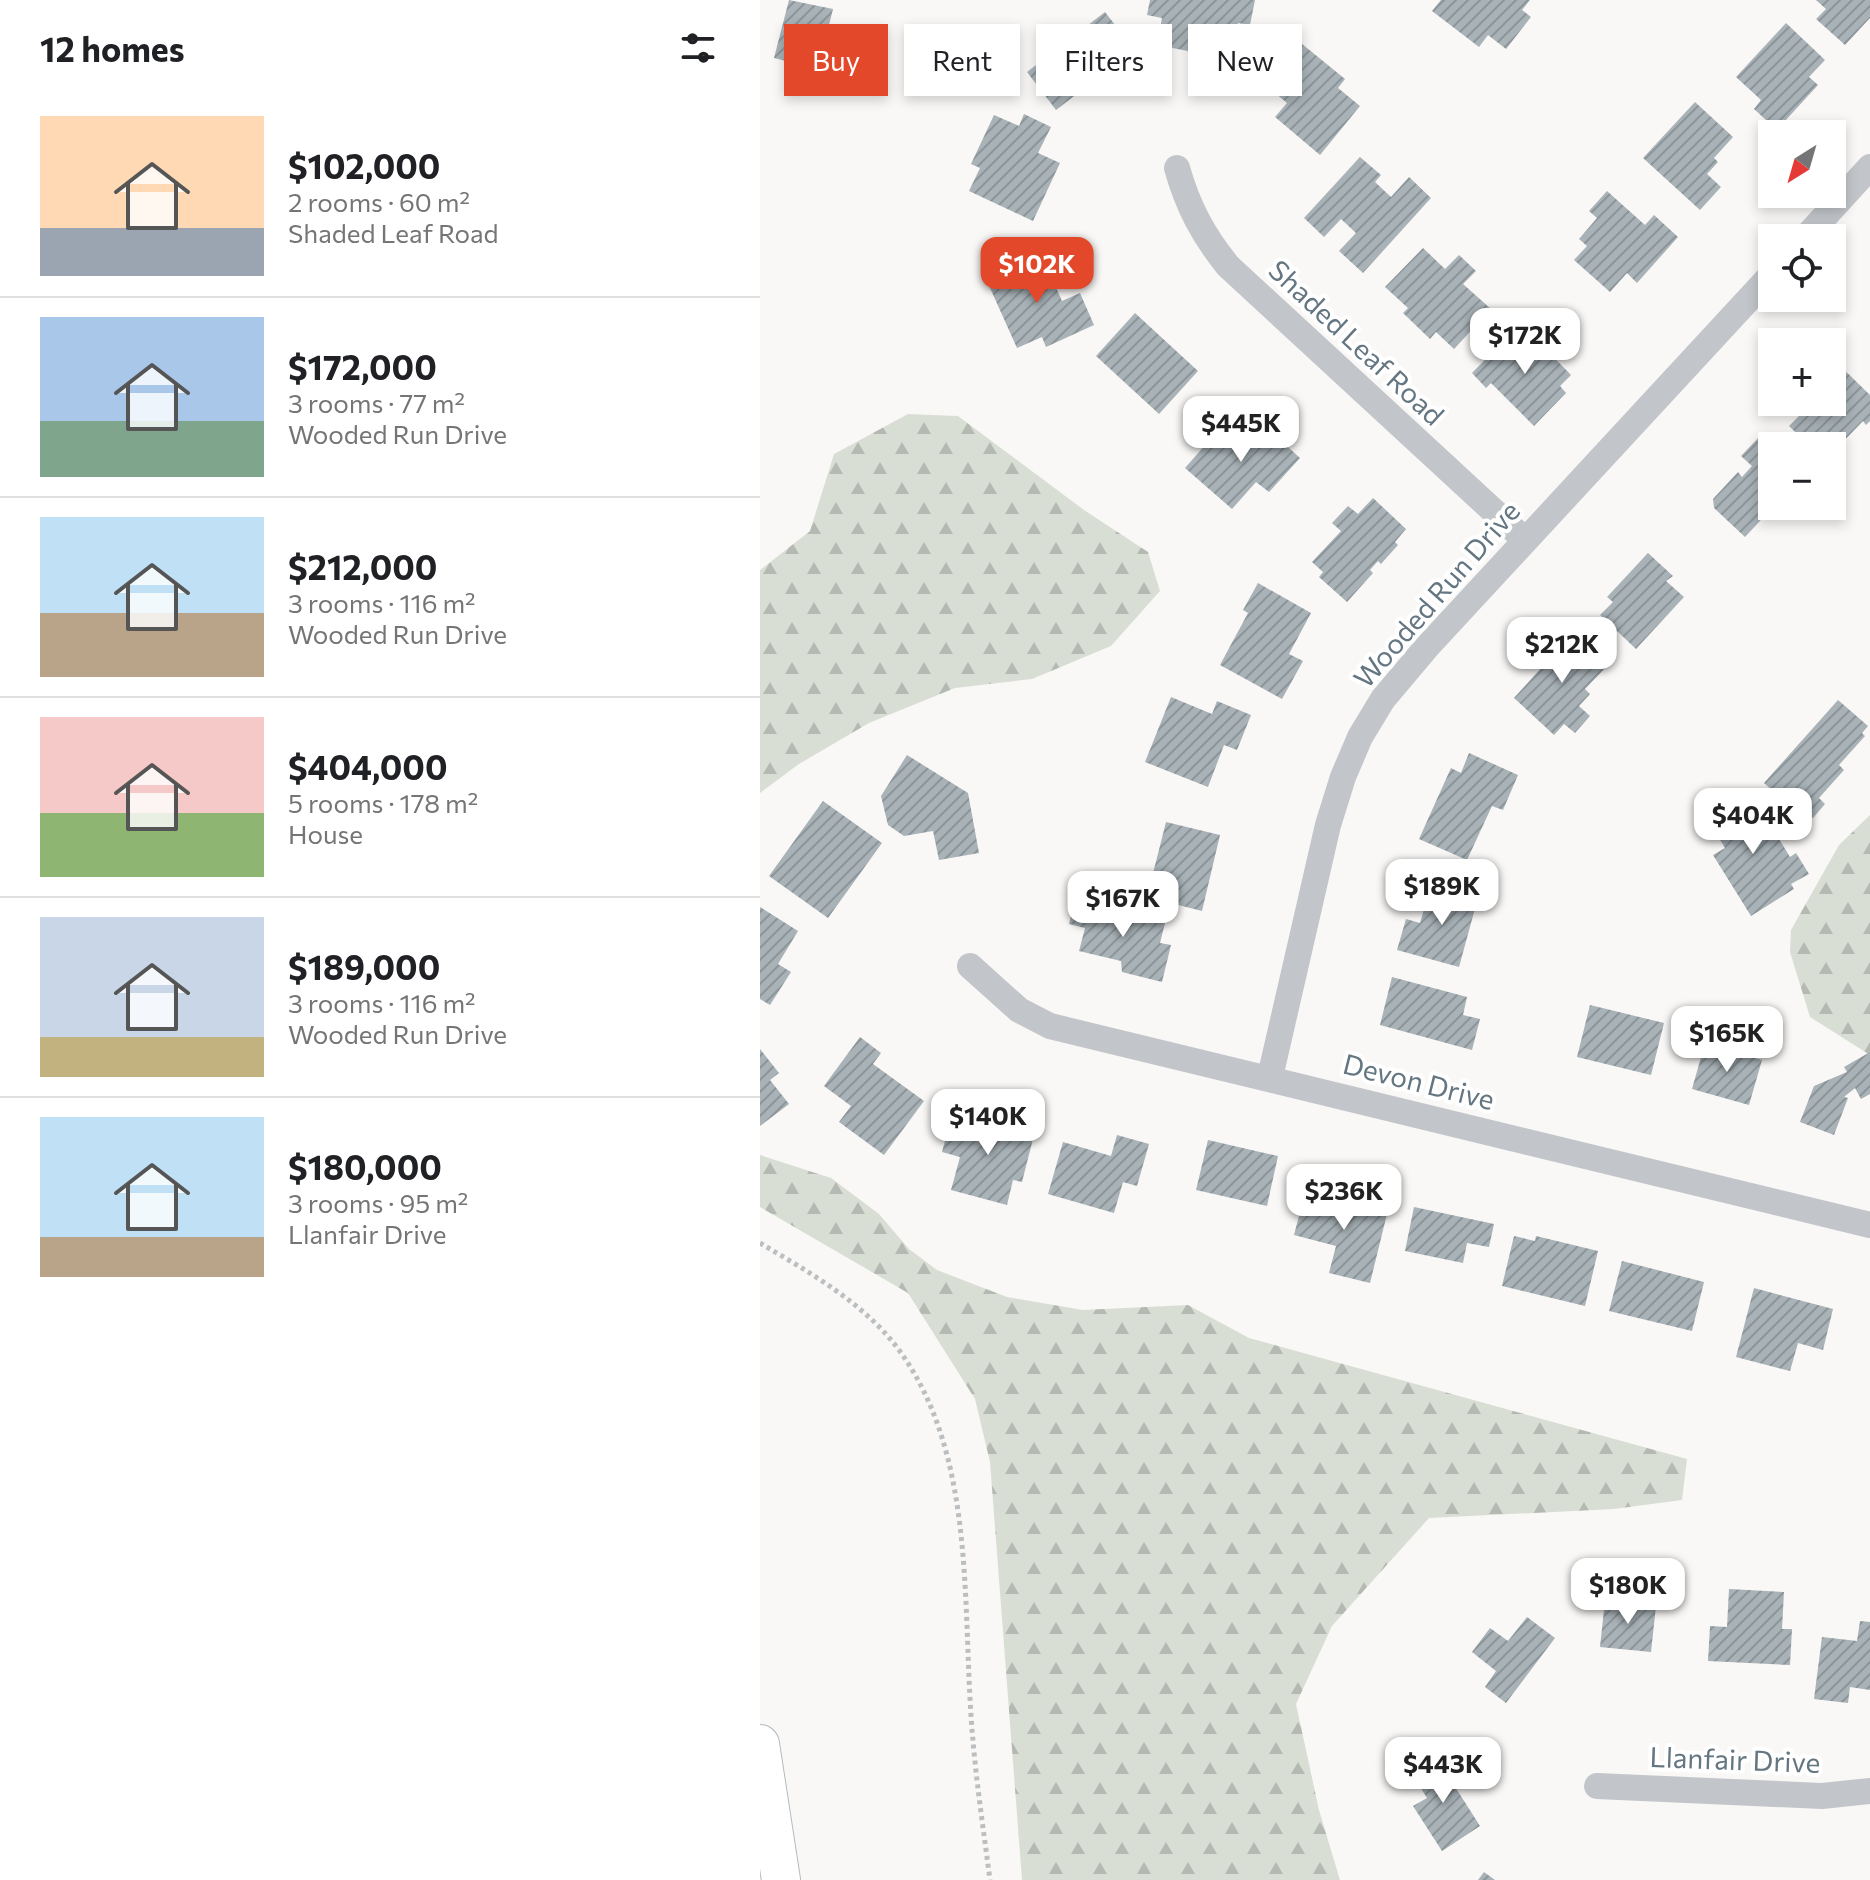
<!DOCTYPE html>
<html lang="en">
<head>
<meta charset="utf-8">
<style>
	:root { --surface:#fff; --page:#f6f6f6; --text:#202124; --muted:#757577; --line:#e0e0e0; --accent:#e4482b }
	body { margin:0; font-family:Commissioner,sans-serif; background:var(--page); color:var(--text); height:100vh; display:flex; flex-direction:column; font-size:30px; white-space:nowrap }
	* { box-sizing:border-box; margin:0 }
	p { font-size:26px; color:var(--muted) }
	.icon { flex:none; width:44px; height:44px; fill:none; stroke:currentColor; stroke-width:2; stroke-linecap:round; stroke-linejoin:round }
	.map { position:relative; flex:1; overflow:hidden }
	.drawer { display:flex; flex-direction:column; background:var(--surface); width:760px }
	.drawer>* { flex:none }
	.top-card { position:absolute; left:24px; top:24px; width:760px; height:72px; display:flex; gap:16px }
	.needle { width:52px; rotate:217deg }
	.controls { position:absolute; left:998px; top:120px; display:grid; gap:16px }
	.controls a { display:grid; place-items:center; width:88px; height:88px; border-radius:0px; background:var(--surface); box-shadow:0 4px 12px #0003; font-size:40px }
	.price { position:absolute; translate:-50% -68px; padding:0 18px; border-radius:16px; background:#fff; color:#222; font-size:26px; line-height:52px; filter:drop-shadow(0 2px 4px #0008) }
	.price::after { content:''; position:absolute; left:50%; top:48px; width:24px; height:18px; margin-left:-12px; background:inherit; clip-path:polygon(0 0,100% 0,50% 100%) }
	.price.current { background:var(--accent); color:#fff }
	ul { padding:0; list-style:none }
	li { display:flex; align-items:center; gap:24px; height:200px; padding:0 40px }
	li+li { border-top:2px solid var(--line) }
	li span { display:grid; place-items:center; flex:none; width:224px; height:160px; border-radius:0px; color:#555 }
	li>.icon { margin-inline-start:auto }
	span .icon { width:96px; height:96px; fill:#fffc; stroke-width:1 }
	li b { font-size:34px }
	h2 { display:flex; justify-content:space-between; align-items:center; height:96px; padding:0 40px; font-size:34px }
	.chip { padding:0 28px; border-radius:0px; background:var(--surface); box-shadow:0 4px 12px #0003; font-size:28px; line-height:72px }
	.chip.current { background:var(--accent); color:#fff }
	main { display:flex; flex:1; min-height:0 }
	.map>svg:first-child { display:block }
</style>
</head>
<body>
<main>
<section class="drawer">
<h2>12 homes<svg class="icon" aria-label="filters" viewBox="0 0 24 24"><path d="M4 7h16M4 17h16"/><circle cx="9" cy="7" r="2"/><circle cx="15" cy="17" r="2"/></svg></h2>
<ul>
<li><span style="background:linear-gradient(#ffd9b3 70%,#9aa5b1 0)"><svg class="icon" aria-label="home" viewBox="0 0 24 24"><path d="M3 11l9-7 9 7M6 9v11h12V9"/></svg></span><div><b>$102,000</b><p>2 rooms · 60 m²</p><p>Shaded Leaf Road</p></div></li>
<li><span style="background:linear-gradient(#a9c7e8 65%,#7fa58c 0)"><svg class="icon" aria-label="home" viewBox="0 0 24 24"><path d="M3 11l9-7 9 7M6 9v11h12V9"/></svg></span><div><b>$172,000</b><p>3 rooms · 77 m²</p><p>Wooded Run Drive</p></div></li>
<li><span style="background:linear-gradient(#bfe0f5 60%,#b9a48a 0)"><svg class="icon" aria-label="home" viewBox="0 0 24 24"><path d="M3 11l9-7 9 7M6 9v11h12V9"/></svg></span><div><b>$212,000</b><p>3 rooms · 116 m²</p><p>Wooded Run Drive</p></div></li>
<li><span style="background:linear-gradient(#f6c9c9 60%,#8fb573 0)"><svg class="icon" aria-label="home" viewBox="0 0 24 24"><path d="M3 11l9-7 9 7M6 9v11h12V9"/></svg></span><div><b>$404,000</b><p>5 rooms · 178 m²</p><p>House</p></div></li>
<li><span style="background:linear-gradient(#c9d6e8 75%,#c2b280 0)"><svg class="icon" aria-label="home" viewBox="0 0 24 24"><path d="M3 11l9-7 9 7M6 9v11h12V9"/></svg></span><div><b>$189,000</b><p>3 rooms · 116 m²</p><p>Wooded Run Drive</p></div></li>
<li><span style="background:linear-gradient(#bfe0f5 75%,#b9a48a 0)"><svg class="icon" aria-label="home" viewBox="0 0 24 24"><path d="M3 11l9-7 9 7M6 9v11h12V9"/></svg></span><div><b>$180,000</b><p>3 rooms · 95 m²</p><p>Llanfair Drive</p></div></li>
</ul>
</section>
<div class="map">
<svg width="1110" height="1880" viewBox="0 0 1110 1880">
	<defs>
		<pattern id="forest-firs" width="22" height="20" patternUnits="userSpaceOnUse" patternTransform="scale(2)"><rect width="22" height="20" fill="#d9ded5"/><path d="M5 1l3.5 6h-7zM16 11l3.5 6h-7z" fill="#b4b9b2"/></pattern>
		<pattern id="building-hatch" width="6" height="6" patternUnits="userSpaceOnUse" patternTransform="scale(2)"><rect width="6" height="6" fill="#a8b2b7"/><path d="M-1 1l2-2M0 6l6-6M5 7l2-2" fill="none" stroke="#8c959a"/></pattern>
	</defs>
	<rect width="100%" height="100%" fill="#f9f8f6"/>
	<path fill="url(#forest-firs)" d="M148,414L198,416L324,510L388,552L400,591L351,646L272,679L195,688L109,723L39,764L0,793V570L50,531L74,454Z
		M1110,815V1055L1050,1017L1030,952L1031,930L1079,845Z
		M0,1155L71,1178L119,1214L149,1249L177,1270L247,1297L323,1310L428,1305L489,1338L927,1459L922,1500L854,1509L669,1518L572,1626L536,1704L559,1810L580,1880H262L230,1462L215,1399L148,1293L0,1207Z"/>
	<path fill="url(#building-hatch)" d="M29,0L73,9L58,69L14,58Z
		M390,0H495L490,25L478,23L474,41L436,34L433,52L397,45L402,18L387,15Z
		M681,0H770L762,10L771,17L746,49L728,35L719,47L672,11Z
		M1056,0H1110V18L1085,45L1056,19L1066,9Z
		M345,12L369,43L343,63L348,70L296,110L267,72Z
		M1026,23L1065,60L1049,77L1058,85L1024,122L1026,123L1019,132L994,109L1001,100L976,77Z
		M520,26L585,79L578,88L600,106L560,155L515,117L527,103L485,68Z
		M935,102L973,137L954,158L958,162L947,174L961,187L940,210L883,158Z
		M264,114L291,127L278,153L300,163L273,221L209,191L220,168L211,164L234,115L259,126Z
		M600,157L621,175L615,182L631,197L649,177L671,198L603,273L579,251L596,233L581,219L564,237L544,218Z
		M847,191L885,225L894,215L918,237L877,283L867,273L850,292L814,260L827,246L819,239L837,218L829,211Z
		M663,248L685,269L699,255L716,271L703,284L731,309L694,349L676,332L670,339L643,313L648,308L625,287Z
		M281,254L302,301L320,293L334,325L286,347L282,337L257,348L226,279Z
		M375,313L438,371L399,414L336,356Z
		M767,330L811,375L800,386L806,393L774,426L731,383L726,388L712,373L751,333L758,340Z
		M1072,358L1110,395V421L1106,425L1103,421L1076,449L1081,453L1072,463V446H1050L1029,426L1053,402H1072Z
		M490,426L512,445L518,438L540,458L509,492L496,482L472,509L425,468L461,427L477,441Z
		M1001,435L1012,445L1014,506L985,537L954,508L953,499L978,472L982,477L992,466L981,456Z
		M613,498L646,529L635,542L638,545L621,564L618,561L610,570L613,573L587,602L559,577L563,572L552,562L581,531L572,523L588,506L598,514Z
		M888,553L913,576L906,581L924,597L876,649L840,615L853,602L847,597Z
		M498,583L551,613L529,654L543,661L522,699L460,665L488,613L483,610Z
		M807,629L847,666L825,689L830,694L819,706L830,716L815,733L804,724L794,735L754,698L790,658L785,653Z
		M411,697L452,714L457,701L491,715L477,750L464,745L448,787L385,762Z
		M1078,700L1108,726L1102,733L1105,736L1079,765L1084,770L1059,798L1065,804L1053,818L1040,806L1035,810L1004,783Z
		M709,753L758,775L743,810L732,806L707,860L659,839L691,768L701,773Z
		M147,755L208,793L219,853L179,860L173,831L144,836L128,825L121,796Z
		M981,792L1003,828L1010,824L1030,857L1036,853L1049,874L1031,884L1034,889L991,916L953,855L965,848L945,815Z
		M63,801L122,843L68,918L9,876Z
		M406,822L460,835L442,911L387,897Z
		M678,883L719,894L699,967L637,950L646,919L660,923L665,906L671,908Z
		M315,900L405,923L400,943L411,945L402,982L362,972L361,961L319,951L325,928L309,924Z
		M0,907L38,931L18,964L31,972L10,1005L0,999Z
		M632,977L707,997L703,1015L720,1019L712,1050L620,1025Z
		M830,1005L904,1023L891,1075L817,1057Z
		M100,1037L121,1053L113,1064L164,1101L124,1155L79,1122L91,1106L64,1086Z
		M945,1043L1002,1060L989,1105L932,1089Z
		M0,1049L19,1073L10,1080L29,1104L0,1126Z
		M1110,1052V1094L1101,1099L1095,1088L1084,1097L1088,1098L1074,1135L1040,1122L1054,1086L1087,1072L1084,1067Z
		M224,1117L275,1131L262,1182L253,1180L247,1205L191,1190L200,1157L182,1152L191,1118L221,1126Z
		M357,1135L389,1144L377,1186L363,1182L354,1213L288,1194L303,1142L351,1156Z
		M448,1140L518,1156L507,1206L436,1190Z
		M546,1189L628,1210L610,1283L569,1273L576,1246L534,1235Z
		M654,1207L734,1224L729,1247L707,1243L703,1263L645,1251Z
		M754,1236L775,1241L776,1236L838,1251L825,1306L742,1286Z
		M862,1261L944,1282L932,1331L849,1311Z
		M994,1288L1073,1309L1063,1350L1038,1343L1030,1371L976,1357Z
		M969,1589L1024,1592L1022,1629H1032L1030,1665L948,1661L950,1626L967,1627Z
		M845,1600L896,1606L891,1652L840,1647Z
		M767,1617L795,1638L746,1703L725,1687L736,1671L712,1652L730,1628L748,1641Z
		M1100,1621L1110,1622V1690L1090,1687L1088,1703L1054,1699L1062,1637L1097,1641Z
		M682,1756L696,1779L692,1782L720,1826L682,1851L653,1806L667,1798L652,1774Z
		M724,1872L735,1880H718Z"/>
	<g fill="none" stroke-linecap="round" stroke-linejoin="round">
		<defs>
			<path id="secondary" d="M0,1744L21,1880"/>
		</defs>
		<use href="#secondary" stroke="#b4babe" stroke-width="40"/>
		<path stroke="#bcbfc1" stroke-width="5" stroke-dasharray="4 4" stroke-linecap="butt" d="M0,1243C47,1271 101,1301 136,1346C219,1455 201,1612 213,1741C217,1787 224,1834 230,1880"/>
		<path stroke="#c2c6ca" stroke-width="26" d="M417,168C428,207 443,235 468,266L765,540
			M1045,238L1110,167
			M210,966L259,1010L290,1026L1110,1225
			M510,1077L568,825L583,777L600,737L623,699L666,648L1012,274
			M837,1786L1062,1796L1110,1791"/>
		<use href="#secondary" stroke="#fff" stroke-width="38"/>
	</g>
	<g text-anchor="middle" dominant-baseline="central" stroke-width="8" stroke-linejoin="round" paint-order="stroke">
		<g font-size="28" fill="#647681" stroke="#fff">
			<text transform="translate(597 342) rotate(43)">Shaded Leaf Road</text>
			<text transform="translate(676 594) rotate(-49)">Wooded Run Drive</text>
			<text transform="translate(659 1081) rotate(14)">Devon Drive</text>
			<text transform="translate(975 1759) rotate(2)">Llanfair Drive</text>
		</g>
	</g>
</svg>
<div class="controls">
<a><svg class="needle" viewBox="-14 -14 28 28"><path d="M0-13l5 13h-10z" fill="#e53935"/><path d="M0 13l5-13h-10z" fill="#757577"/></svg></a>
<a><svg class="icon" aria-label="locate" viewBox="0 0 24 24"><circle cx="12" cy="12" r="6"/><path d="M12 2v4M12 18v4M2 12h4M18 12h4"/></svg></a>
<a>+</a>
<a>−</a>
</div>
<b class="price current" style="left:277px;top:305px">$102K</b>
<b class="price" style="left:765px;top:376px">$172K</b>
<b class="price" style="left:481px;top:464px">$445K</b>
<b class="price" style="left:802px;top:685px">$212K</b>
<b class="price" style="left:993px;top:856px">$404K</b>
<b class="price" style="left:682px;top:927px">$189K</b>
<b class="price" style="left:363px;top:939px">$167K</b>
<b class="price" style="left:967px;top:1074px">$165K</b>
<b class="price" style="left:228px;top:1157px">$140K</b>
<b class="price" style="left:584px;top:1232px">$236K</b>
<b class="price" style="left:868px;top:1626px">$180K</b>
<b class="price" style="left:683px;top:1805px">$443K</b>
<div class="top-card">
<a class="chip current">Buy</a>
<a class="chip">Rent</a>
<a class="chip">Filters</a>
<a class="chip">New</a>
</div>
</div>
</main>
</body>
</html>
